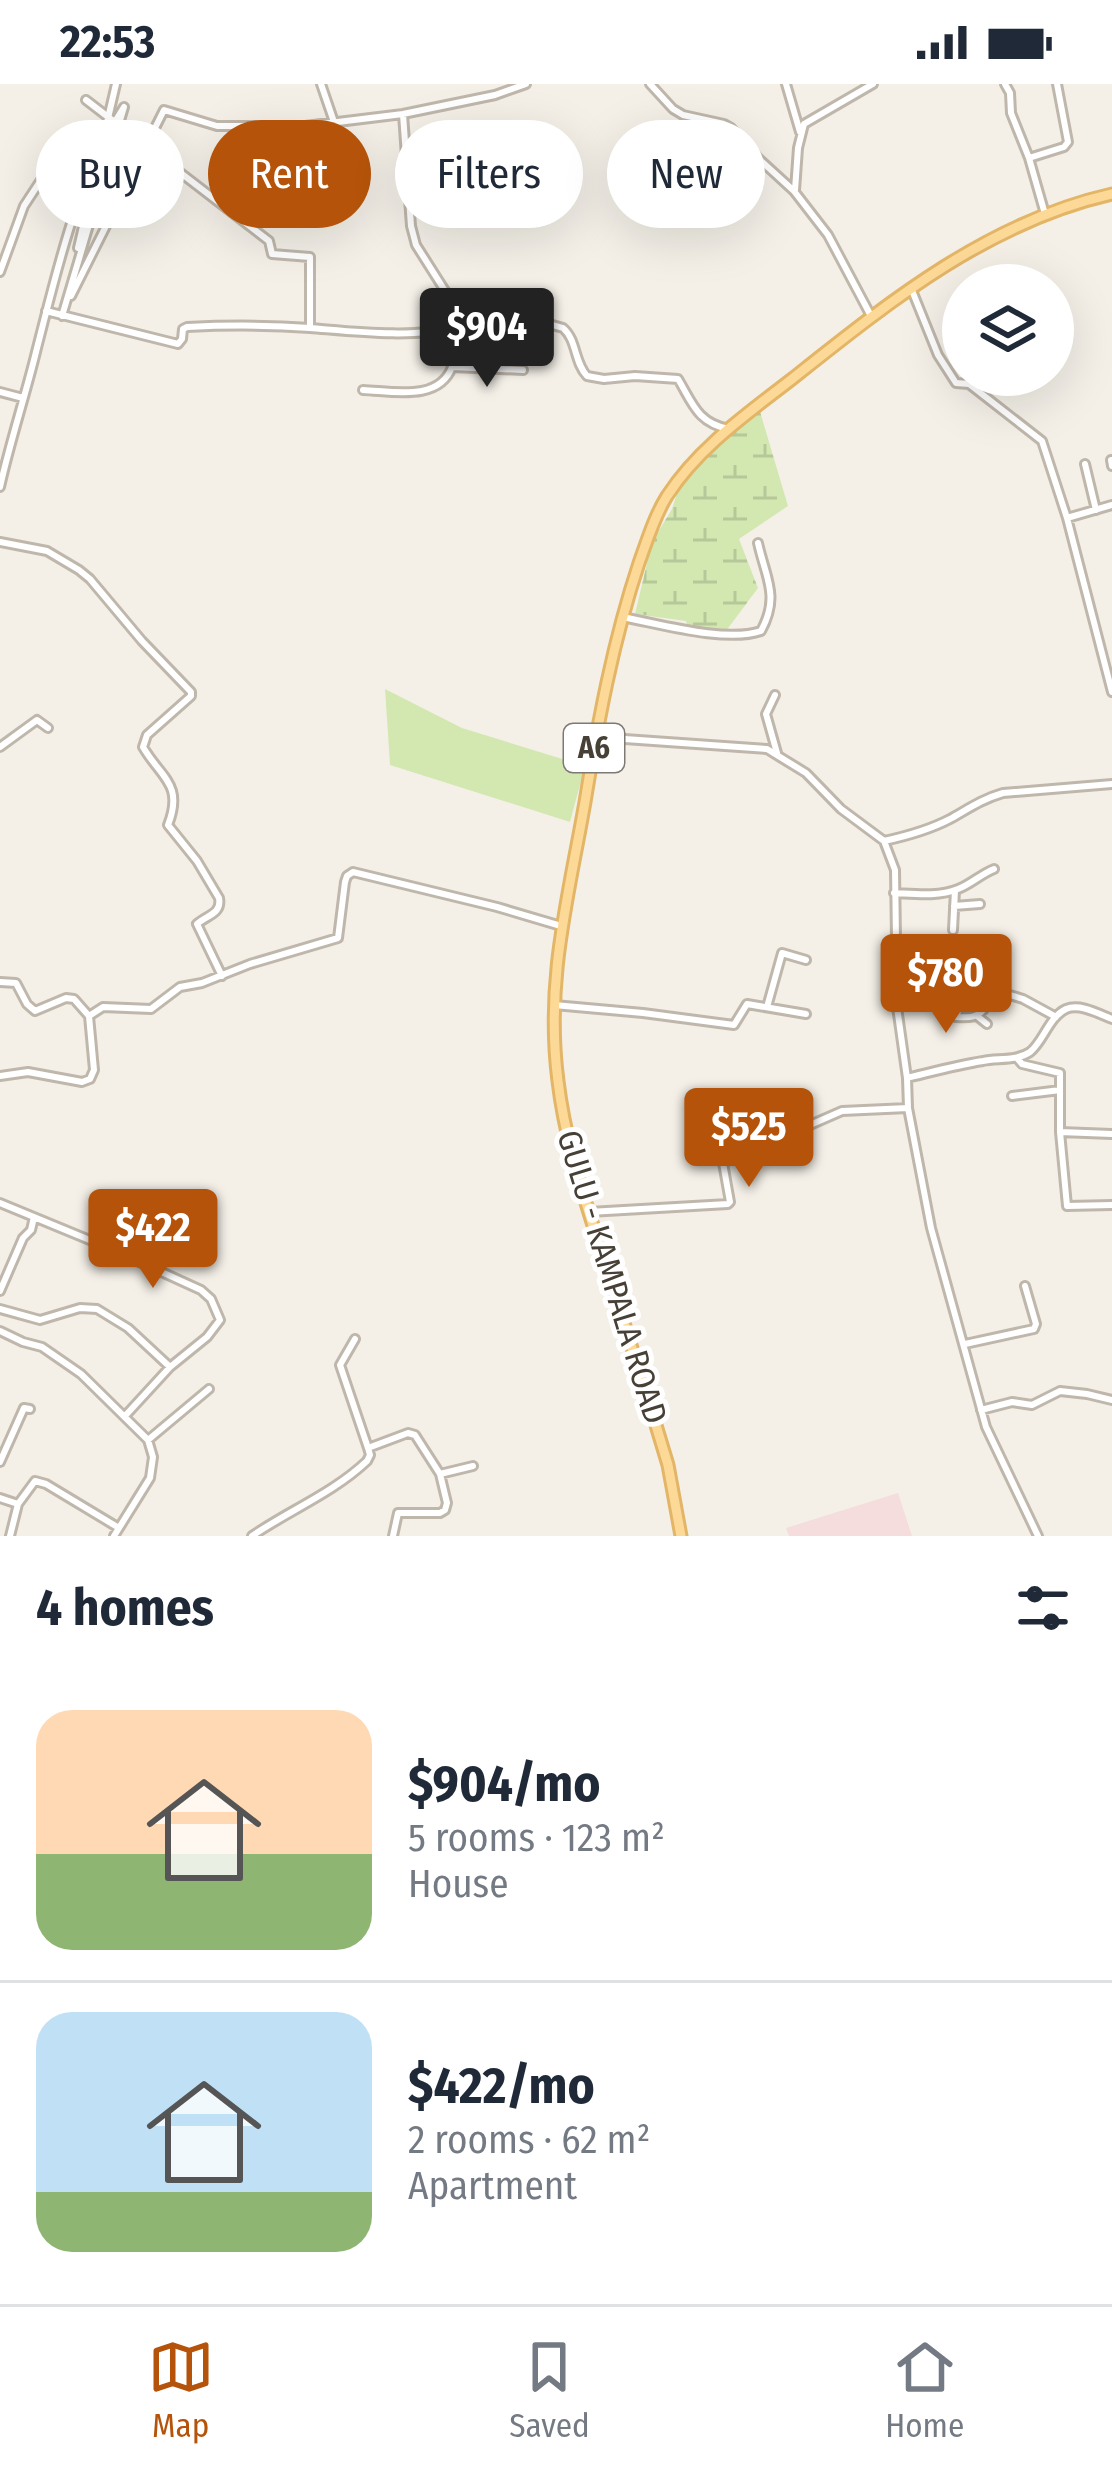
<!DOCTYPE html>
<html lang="en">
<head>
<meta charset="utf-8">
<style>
	:root { --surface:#fff; --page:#f6f6f7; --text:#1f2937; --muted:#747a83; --line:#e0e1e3; --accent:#b45309 }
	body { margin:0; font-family:"Fira Sans Condensed",sans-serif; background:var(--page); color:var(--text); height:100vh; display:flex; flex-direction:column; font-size:45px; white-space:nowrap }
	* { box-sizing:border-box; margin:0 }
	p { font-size:39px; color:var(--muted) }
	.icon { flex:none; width:66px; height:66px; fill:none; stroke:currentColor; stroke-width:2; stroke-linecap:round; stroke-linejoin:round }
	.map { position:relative; height:1452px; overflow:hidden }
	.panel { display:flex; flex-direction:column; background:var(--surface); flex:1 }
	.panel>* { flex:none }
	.guide { position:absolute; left:36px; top:36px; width:1041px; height:108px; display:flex; gap:24px }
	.fabs { position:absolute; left:942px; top:180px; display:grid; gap:24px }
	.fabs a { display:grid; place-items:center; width:132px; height:132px; border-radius:50%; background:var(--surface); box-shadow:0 12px 48px #0002; font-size:60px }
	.price { position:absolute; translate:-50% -102px; padding:0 27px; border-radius:12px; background:var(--accent); color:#fff; font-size:39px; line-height:78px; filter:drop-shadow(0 3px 6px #0008) }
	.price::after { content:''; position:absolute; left:50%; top:72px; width:36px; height:27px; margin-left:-18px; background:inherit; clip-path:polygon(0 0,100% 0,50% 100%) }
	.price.active { background:#222; color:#fff }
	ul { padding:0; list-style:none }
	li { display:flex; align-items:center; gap:36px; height:300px; padding:0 36px }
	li+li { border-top:3px solid var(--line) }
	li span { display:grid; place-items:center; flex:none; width:336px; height:240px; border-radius:36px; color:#555 }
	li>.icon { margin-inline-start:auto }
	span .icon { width:144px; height:144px; fill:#fffc; stroke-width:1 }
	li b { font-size:51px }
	h2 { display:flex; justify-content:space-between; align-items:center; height:144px; padding:0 36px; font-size:51px }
	.chip { padding:0 42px; border-radius:54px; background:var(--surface); box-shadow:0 12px 48px #0002; font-size:42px; line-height:108px }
	.chip.active { background:var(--accent); color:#fff }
	.status { display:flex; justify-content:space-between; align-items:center; height:84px; padding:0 60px; background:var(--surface); direction:ltr }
	.status svg { height:33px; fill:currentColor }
	.tabs { display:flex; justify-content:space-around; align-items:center; height:168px; border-top:3px solid var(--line); background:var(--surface); font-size:33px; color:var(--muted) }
	.tabs a { display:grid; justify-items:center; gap:6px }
	.tabs .active { color:var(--accent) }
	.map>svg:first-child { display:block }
</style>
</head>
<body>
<div class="status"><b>22:53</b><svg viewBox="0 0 49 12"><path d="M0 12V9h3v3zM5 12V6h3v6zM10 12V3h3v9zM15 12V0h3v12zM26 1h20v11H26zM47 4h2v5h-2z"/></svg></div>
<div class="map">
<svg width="1112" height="1452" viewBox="0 0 1112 1452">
	<defs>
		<pattern id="wetland-marsh" width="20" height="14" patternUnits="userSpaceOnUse" patternTransform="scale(3)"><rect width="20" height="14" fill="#d3e8b1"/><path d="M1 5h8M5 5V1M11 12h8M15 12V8" fill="none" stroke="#b6c899"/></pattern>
	</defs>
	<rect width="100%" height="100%" fill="#f4f0e8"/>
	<path fill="#f4dddc" d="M898,1409L912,1452H789L786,1444Z"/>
	<path fill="url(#wetland-marsh)" d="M759,324L788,422L739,455L758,504L726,547L687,541L686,537L635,530L652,458L672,425L679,403L711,365Z"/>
	<path fill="#d3e8b1" d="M385,605L462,644L585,682L570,738L390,681Z"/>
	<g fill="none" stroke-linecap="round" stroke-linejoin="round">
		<defs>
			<path id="street" d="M321,0L334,38
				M650,0L673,25L683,31L724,40L731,44L759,75L794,107L828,151L871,232
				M786,0L800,48
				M1005,0L1010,9L1011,29L1029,74L1045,130
				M86,16L269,157L272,170L310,173V244
				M105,47L116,0
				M1029,74L1064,63L1068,58L1057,0
				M637,98C638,101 642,114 645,116C659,128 699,102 707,90L699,36
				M795,106L798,64L804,40L873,0
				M78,164L98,78
				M0,188L24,122L43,93L52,67L61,60L98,66
				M911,204L938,271L956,299L969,300L1042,357L1067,434L1112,608
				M71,212L164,26L217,42H305L403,30L495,11L526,0
				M46,227L178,260L182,255L183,245L187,243C228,241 269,241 310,244C349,247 416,255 452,243L457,235L447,210L416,161L411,142L403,30
				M457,235C479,226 538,236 563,244C577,256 574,278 587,292L604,295L635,292L678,295C692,318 697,339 729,345
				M452,283L523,286
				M363,306C392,307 439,318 452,283C456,272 453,255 452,243
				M0,308L23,314
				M1111,376L1112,382
				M1085,380L1096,426
				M0,403C10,358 25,313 36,268C58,183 76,98 124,23L62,232
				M1067,434L1112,421
				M0,458L47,467L79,486L90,495L142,557L191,608V612L147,651L143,663C161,694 184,700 168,741L197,777L219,814C222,830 207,831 197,840L222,892
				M622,533C660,540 726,559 761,547C780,512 766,495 758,459
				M775,611L766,630L777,669
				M596,653L767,665L806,689L841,725L884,757L895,786L897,923L907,994L908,1024L931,1144L986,1343L1038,1452
				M0,663L37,636L48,644
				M884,757C907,752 929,746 950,735C968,725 982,715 1003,709L1112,700
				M894,809C915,810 938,813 958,805C970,801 981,790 994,785
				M954,822L980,820
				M953,846L955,806
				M985,872L991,905
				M896,874L937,883L973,903L990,905L1023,915L1056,933
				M0,898L16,899L27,920L35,927L66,914L74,915L89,932L94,986L90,995L82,998L28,988L0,992
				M968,900L956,933C969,934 979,934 986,922
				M554,921L643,929L734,941L747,920L806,930
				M767,923L782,869L806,876
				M89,932L103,923L151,925L180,903L202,899L250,880L338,854L345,798L347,792L353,788L497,823L561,842
				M977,932L987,940
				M1017,974L1022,980L1060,989V1048L1112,1050
				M907,994C932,988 957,981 983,977C997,974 1017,977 1030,968C1043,958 1049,933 1066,925C1080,919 1099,930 1112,935
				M1012,1012L1060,1006
				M1060,1048L1067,1122L1112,1121
				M0,1119L109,1164L201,1206L211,1215L220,1236L207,1253L170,1283L125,1332
				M589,1128L728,1120L730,1118L723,1079L842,1027L908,1024
				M0,1207L23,1154L31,1146L34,1133
				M0,1225L40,1236L80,1224L97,1225L128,1244L170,1283
				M0,1247L23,1258L42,1263L81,1290L148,1356L153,1373L150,1394L114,1452
				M965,1260L1034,1245L1036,1240L1025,1202
				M981,1326L1012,1318L1032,1321L1060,1307L1087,1310L1112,1316
				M148,1356L209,1305
				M368,1364L408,1349L415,1351L440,1390
				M0,1378L24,1324L30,1325
				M0,1414L18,1420L10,1452
				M18,1420L35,1397L46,1400L119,1444
				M252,1452C290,1426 333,1409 367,1377L370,1371L368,1364L340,1281L355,1255
				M393,1452L398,1429H440L445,1426L447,1419L440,1390L473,1382"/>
			<path id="primary" d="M681,1452L668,1381L655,1338C637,1280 619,1222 600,1164C583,1109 565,1056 558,997C545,898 568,815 585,718C598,638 613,557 639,479C647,457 654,433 667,412C699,363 747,330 792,295C889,218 988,138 1112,110"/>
		</defs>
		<use href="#street" stroke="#bfb7ab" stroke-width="12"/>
		<use href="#primary" stroke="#e3b567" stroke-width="15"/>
		<use href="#street" stroke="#fff" stroke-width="6"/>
		<use href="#primary" stroke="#fdd998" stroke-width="9"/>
	</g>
	<g text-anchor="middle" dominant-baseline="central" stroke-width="10" stroke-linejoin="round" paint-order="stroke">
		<rect fill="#fff" stroke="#7e7973" stroke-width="3" x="564" y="640" width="60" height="48" rx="9"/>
		<g font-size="30" font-weight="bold" fill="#474037">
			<text x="594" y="664">A6</text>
		</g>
		<g font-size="33" fill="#474037" stroke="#fff">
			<text transform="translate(612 1193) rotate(73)">GULU - KAMPALA ROAD</text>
		</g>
	</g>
</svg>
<div class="fabs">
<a><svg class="icon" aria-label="layers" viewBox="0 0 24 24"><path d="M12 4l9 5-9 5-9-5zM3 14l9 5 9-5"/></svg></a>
</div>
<b class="price active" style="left:487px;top:306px">$904</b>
<b class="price" style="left:946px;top:952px">$780</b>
<b class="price" style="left:749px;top:1106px">$525</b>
<b class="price" style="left:153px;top:1207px">$422</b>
<div class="guide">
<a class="chip">Buy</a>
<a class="chip active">Rent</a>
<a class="chip">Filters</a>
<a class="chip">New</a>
</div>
</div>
<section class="panel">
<h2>4 homes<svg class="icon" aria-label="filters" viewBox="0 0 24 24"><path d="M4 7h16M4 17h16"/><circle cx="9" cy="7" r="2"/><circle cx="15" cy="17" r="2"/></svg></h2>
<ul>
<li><span style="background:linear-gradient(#ffd9b3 60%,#8fb573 0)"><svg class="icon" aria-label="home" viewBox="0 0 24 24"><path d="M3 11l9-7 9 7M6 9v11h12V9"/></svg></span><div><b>$904/mo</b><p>5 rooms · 123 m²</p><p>House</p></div></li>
<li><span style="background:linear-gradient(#bfe0f5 75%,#8fb573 0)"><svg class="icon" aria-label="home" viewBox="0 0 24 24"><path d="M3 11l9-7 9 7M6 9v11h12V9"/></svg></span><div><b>$422/mo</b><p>2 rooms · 62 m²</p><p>Apartment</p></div></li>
</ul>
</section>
<nav class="tabs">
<a class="active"><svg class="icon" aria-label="map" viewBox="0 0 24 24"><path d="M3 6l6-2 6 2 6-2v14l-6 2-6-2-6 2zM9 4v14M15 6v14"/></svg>Map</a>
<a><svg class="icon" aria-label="saved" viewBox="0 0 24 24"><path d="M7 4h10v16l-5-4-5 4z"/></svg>Saved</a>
<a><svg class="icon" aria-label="home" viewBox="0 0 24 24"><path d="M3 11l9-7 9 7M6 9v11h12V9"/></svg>Home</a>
</nav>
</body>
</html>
